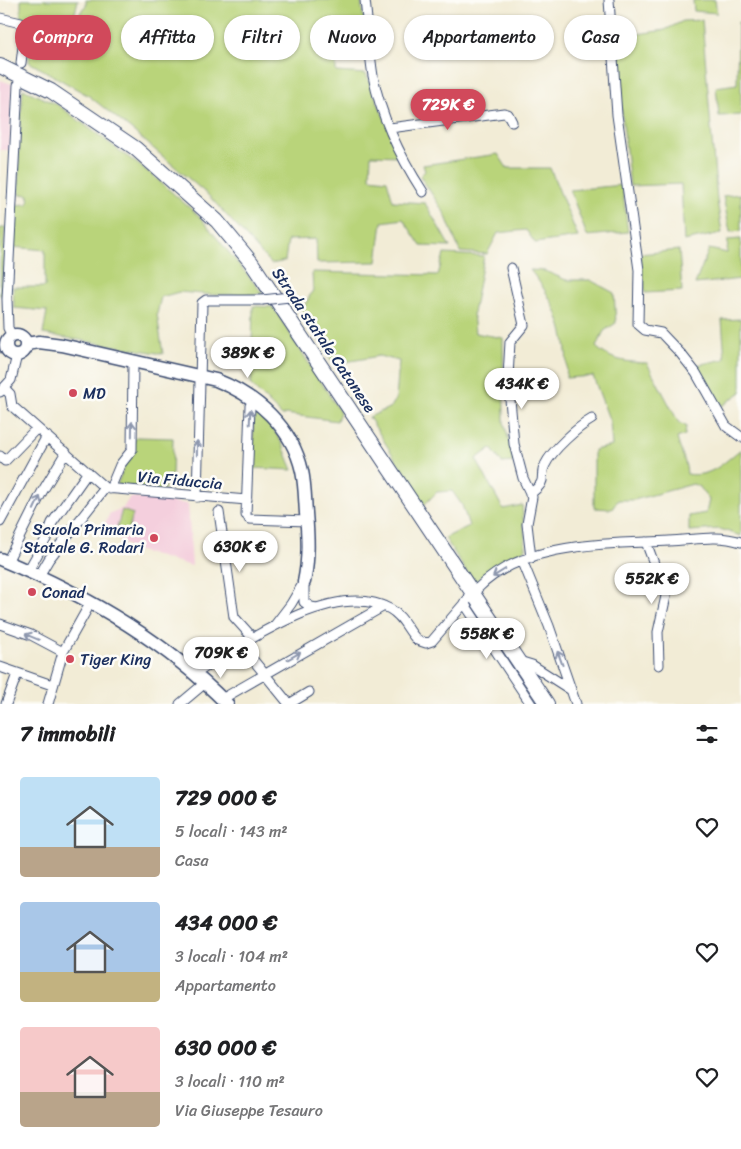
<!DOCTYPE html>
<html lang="it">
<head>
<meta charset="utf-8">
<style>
	:root { --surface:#fff; --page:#f6f6f6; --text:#202124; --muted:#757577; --accent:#d1495b }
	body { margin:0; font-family:Sriracha,sans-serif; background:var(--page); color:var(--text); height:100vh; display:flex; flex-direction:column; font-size:19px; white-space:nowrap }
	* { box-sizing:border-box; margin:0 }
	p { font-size:16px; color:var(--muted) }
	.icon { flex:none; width:28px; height:28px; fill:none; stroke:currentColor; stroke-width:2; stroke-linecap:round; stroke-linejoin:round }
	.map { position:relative; height:704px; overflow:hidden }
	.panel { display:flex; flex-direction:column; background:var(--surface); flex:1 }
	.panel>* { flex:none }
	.banner { position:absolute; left:15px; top:15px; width:711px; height:45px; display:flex; gap:10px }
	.price { position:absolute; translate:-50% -42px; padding:0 11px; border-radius:18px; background:#fff; color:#222; font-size:16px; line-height:32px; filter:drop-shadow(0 1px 2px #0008) }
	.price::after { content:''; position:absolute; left:50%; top:30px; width:15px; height:11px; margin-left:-8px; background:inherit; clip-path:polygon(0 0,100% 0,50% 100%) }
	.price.active { background:var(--accent); color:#fff }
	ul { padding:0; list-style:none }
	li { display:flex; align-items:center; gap:15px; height:125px; padding:0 20px }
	li span { display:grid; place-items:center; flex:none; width:140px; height:100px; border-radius:5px; color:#555 }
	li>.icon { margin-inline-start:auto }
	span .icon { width:60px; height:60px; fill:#fffc; stroke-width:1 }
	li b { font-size:21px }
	h2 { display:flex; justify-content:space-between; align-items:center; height:60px; padding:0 20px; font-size:21px }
	.chip { padding:0 18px; border-radius:22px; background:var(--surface); box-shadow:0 1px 4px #0004; font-size:18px; line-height:45px }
	.chip.active { background:var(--accent); color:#fff }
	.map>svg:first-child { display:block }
</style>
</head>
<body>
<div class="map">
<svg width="741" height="704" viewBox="0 0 741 704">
	<rect width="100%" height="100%" fill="#fdfcf7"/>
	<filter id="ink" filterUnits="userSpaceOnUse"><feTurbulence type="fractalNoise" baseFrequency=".02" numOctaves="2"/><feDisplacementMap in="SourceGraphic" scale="10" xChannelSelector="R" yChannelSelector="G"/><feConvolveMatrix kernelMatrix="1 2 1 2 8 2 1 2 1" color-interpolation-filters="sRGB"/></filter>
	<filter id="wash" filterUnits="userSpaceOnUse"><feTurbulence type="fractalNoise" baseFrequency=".0096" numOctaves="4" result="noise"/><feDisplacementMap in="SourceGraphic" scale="20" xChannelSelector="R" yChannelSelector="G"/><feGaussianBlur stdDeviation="1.12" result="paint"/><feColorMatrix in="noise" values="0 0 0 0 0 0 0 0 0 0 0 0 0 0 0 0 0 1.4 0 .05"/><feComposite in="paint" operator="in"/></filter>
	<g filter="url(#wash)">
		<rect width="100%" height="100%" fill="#f2ecd6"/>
		<path fill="#f4cfdd" d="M0,80L12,84L10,150H0Z
			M130,497L188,504L192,566L132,549L103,527L110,513L123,508Z"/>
		<path fill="#b9d47a" stroke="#6a826c" d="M21,0H78L75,13L70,18H21Z
			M86,0H361L366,38H336V72L366,74L400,156L371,155L370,178L387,180L393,201L425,203L450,247L421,246L403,219L382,222L377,262L317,263L316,239L288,240L285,261L271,264L208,195L133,131L89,96L29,62L31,25H74L83,8L86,6Z
			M693,0H715L717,13L694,11Z
			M702,20L717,200L722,233L684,241L681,184L630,186L616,61L617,37L665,30L683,21Z
			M738,22H741V115L719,116L716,87L737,84Z
			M23,89L58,105L151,174L199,216L263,294L215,295L179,292L161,297L157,314L163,354L43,334L47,311L14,308L13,287H45V250L12,247L13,205L28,204L29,195L19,194V141Z
			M498,154L507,168H550L578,237L535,243L526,230L498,233L487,254L460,252L445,214L420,176L425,171L423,165Z
			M622,185L628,232L587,236L570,190Z
			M741,194V231L730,232L723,196Z
			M0,228H5L2,296L0,295Z
			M741,239V279L695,284L709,249L727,253L728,240Z
			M679,250L682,291L645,293L640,254Z
			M444,254L484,256L473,313L475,333L503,338L504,422L514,462L502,463L491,448L476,459L503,509L522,505L526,549L498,562L474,584L445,538L469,526L462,505L452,491L437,492L424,505L369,417L391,407L396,399L399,361L379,356L334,364L301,312L313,290L312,272L438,275Z
			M530,270L545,271L566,280H590L614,293L616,323L604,331L596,347C611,361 627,362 647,363L679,423L686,426L685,435L677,438C680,451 686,460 687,474C711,478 723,463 741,449V536L720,529L689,531V516L706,513L709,500L700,487L693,484L634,500H618L612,509L594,508V450L612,446L610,422L593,376L566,378C570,337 556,301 530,270Z
			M253,306L273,307L340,412L337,421L285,414L282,416L251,385Z
			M741,319V392L722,406L697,365L725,359L722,320Z
			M254,414C277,424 284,449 293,470L252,468Z
			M136,437L173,438L172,475L166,476L164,490L117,485Z
			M122,510L133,514L127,535L116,531Z"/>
	</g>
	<g filter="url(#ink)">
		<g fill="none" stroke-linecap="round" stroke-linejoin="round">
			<defs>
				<path id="street" d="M365,0C368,25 369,52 373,76C381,117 401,158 423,192
					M609,0L617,115L639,270L638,324L645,330L661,333L681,354L696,373L726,426L741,437
					M0,18L21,23L24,38L21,63
					M390,128L504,113L508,114L512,122
					M511,268L524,325L510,342L508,377L514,444L523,478L532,497L527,524L531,558
					M12,336L8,328L7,299L18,85
					M4,388L10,394L12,406L105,488L247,500
					M0,392L11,380L17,355
					M0,456L5,461L37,428
					M110,489L120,465L132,450L133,361
					M530,494C550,479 538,478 545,465C552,450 578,427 592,419
					M197,497L202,303L206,300H262
					M219,512L234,617L253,638
					M246,515L250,406L255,400
					M249,519L307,521
					M0,522L47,436
					M646,542L666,596L658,632L659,665
					M522,560L549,626L576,704
					M7,562L42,492L66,452
					M28,571L46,539L52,523L88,472
					M39,576L49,559L105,488
					M304,585V602L311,607L317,608
					M477,589C524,541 607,544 669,541C694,540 717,534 741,542
					M464,603L531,704
					M0,624L31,635L63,652
					M275,625L291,604L304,582
					M241,645L289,704
					M519,661L532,665L571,690
					M0,667L52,685
					M195,674C241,645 334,578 390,609C404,617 407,630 417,640L426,643L432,641L468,599
					M222,699L384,606
					M6,704L17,674
					M48,704L63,652L91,602
					M180,704L205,683
					M289,704L309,692"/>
				<path id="secondary" d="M6 345a10 10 0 1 1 20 0a10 10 0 1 1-20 0Z
					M26,344L39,342L62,345L216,380C257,396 292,427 302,471C305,485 305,500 306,513C308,537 309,559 304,582
					M0,559C82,593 165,641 227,704"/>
				<path id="primary" d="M0,66L51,91L135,148L217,221L251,262L547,704"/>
			</defs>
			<use href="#street" stroke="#3b4b70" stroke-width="11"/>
			<use href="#secondary" stroke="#3b4b70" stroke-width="15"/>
			<use href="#primary" stroke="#3b4b70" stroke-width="16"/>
			<use href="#street" stroke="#fff" stroke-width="9"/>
			<use href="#secondary" stroke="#fff" stroke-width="12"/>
			<use href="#primary" stroke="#fff" stroke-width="14"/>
			<defs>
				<path id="street-bridge" d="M262,300L290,297"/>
			</defs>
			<use href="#street-bridge" stroke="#3b4b70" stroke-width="11" stroke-linecap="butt"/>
			<use href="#street-bridge" stroke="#fff" stroke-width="9"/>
		</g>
		<defs><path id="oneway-shaft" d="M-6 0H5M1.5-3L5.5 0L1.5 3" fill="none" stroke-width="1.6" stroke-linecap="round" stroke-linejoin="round" transform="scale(1.25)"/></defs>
		<g stroke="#8d97ae">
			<use href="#oneway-shaft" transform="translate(250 417) rotate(-88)"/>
			<use href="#oneway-shaft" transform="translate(132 429) rotate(-89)"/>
			<use href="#oneway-shaft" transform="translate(197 448) rotate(-89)"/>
			<use href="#oneway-shaft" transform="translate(37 503) rotate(-65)"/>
			<use href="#oneway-shaft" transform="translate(499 573) rotate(148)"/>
			<use href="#oneway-shaft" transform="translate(32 637) rotate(-157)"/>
			<use href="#oneway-shaft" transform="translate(294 656) rotate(-29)"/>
			<use href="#oneway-shaft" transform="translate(560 658) rotate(-110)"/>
		</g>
	</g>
	<g fill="#d1495b" stroke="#fdfcf7" stroke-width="2">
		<circle cx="73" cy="393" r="5"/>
		<circle cx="154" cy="538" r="5"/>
		<circle cx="32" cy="592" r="5"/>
		<circle cx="70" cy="659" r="5"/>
	</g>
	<g text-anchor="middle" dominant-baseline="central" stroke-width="5" stroke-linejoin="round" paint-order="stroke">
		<g font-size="16" fill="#1b2f5e" stroke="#fdfcf7">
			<text transform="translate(324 340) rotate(56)">Strada statale Catanese</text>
			<text transform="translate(180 480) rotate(5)">Via Fiduccia</text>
		</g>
		<g font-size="16" fill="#1b2f5e" stroke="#fdfcf7" text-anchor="start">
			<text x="83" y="393">MD</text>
			<text x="144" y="529" text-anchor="end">Scuola Primaria<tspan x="144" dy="18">Statale G. Rodari</tspan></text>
			<text x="42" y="592">Conad</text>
			<text x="80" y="659">Tiger King</text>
		</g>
	</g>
</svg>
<b class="price active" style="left:448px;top:131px">729K €</b>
<b class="price" style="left:248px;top:379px">389K €</b>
<b class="price" style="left:522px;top:410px">434K €</b>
<b class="price" style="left:240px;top:573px">630K €</b>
<b class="price" style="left:652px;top:605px">552K €</b>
<b class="price" style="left:487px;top:660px">558K €</b>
<b class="price" style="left:221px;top:679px">709K €</b>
<div class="banner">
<a class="chip active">Compra</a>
<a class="chip">Affitta</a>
<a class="chip">Filtri</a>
<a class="chip">Nuovo</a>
<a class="chip">Appartamento</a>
<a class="chip">Casa</a>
</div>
</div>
<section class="panel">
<h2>7 immobili<svg class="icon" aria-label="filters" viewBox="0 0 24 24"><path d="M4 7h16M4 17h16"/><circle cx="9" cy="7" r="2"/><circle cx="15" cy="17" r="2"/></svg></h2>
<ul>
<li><span style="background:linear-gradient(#bfe0f5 70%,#b9a48a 0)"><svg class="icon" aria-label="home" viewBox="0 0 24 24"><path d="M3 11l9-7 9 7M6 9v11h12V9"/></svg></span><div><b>729 000 €</b><p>5 locali · 143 m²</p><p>Casa</p></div><svg class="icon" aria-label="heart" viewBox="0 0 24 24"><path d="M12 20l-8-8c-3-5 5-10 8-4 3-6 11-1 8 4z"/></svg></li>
<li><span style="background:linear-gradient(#a9c7e8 70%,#c2b280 0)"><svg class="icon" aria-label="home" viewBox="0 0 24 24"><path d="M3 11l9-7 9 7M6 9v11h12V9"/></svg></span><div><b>434 000 €</b><p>3 locali · 104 m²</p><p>Appartamento</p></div><svg class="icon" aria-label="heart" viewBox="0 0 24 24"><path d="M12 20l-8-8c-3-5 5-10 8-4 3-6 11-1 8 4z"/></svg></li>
<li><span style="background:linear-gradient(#f6c9c9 65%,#b9a48a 0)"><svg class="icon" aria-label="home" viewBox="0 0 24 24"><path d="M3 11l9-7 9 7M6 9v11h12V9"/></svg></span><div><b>630 000 €</b><p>3 locali · 110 m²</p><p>Via Giuseppe Tesauro</p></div><svg class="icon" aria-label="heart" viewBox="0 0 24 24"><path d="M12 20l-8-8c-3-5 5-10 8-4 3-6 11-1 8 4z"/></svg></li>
</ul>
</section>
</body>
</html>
